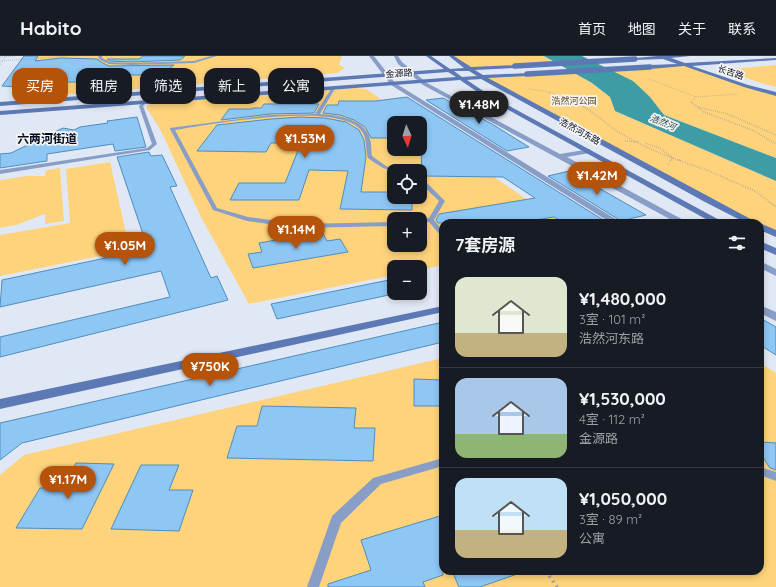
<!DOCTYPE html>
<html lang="zh">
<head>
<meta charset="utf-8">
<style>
	:root { --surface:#171b24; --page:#20242c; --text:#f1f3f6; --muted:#9ea1a6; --line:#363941; --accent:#b45309 }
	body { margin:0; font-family:Quicksand,"Noto Sans SC",sans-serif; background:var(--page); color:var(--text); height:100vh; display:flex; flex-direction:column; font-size:15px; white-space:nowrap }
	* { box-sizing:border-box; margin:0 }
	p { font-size:13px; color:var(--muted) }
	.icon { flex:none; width:22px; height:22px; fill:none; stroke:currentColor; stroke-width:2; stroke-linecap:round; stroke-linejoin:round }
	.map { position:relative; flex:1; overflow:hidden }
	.side { position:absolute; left:439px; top:163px; width:325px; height:356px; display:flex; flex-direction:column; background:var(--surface); border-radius:12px; box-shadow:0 2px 6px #0003 }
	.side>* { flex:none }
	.top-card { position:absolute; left:12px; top:12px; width:367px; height:36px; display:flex; gap:8px }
	.needle { width:26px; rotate:176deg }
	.fabs { position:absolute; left:387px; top:60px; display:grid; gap:8px }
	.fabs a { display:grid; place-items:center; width:40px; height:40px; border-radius:8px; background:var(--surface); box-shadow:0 2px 6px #0003; font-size:20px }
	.price { position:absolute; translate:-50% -34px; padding:0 9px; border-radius:14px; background:var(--accent); color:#fff; font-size:13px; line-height:26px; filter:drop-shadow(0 1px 2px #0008) }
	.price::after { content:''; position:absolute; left:50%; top:24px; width:12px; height:9px; margin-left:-6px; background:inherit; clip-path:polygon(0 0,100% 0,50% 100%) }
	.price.on { background:#222; color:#fff }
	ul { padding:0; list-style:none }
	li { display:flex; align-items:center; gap:12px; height:100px; padding:0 16px }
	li+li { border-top:1px solid var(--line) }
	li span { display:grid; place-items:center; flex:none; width:112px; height:80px; border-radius:12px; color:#555 }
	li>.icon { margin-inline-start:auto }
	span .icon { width:48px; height:48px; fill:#fffc; stroke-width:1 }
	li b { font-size:17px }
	h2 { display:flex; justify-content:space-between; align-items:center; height:48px; padding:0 16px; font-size:17px }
	.chip { padding:0 14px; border-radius:12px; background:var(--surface); box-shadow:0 2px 6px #0003; font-size:14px; line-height:36px }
	.chip.on { background:var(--accent); color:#fff }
	header { display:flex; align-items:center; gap:24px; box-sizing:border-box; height:56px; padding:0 20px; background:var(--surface); border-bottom:1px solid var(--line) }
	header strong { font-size:19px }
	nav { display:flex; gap:22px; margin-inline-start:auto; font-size:14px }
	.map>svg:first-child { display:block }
</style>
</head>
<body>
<header>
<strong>Habito</strong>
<nav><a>首页</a><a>地图</a><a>关于</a><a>联系</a></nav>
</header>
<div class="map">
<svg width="776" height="531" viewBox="0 0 776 531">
	<rect width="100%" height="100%" fill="#e1e8f5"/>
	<path fill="#fed37b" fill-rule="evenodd" d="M35,0H342L339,9L345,12L337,17L47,40L19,41L11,37L37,31H18L34,6Z
		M451,0H544L558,8L469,13Z
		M682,9L776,38V102L664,59L650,41L610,14Z
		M776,9V31C766,28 738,22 733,13Z
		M572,16L592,27L610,41L615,55L776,125V178L760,167H753L482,21Z
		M355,32L366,33L416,67H394V93H420V70L561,167H443V209L420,214V211H394V219L249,248L201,161L160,73L146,51L150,48ZM394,115H420V141H394ZM394,163H420V189H394Z
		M110,106L130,194L0,220V179L70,167L66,113Z
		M60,112L64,165L45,168V158L16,169L0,172V124L27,120H45L46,114Z
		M443,302V515H760V307L776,317V531H0V419L24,399Z"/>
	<path fill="#3e9ca5" d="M544,0H582L633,25L650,41L664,59L776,102V125L615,55L610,41L592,27Z"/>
	<path fill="#8ec6f4" stroke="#508dbc" d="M24,0H38L35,5L61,2L98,3L99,5L109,10L174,9L161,19H91L79,26H22L18,31L2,30Z
		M143,0H185L180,4L130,6L110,5L107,3H139Z
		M407,41L415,46L608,167H564L554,161L516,167H438L436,164L439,158L535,142L503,121L422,120L420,67H394V82H371L365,71L354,64L340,59L323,57L327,49H338L339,45H376Z
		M443,42L492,68L529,91L507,95L426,44Z
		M264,48H319L314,57L270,58L221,64L229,53H252L253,52H261Z
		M137,61L146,91L115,95L113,88L47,98V105L0,112V98L11,97L63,72L74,74L80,71L108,67L107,65Z
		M300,61L325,62L346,66L359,74L364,84L366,101L361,136H394V141H412V154L340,153L348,115L309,114L299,144H230L239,127H285L301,87H271L266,96L197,95L217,69L271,63Z
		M149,96L151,100L162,99L177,130L170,131L211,222L217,220L228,244L0,301V281L170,241L161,215L0,251L2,224L148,193L117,101Z
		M569,115L646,159L621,165L548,120Z
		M322,176L327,185L340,183L348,196L253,212L248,198L262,196L259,187Z
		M394,223V237H398L277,263L271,248Z
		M760,262L776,271V299L760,289Z
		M443,266V286L22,387L0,404V367Z
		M414,323L443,324V350H414Z
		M262,350L356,352L354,372H375L373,405L227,402L237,370H257Z
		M760,386L776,387V414L770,412L760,397Z
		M76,407L114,408L82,473L16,472L40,432H62Z
		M141,409H179L169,434H193L179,475L111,473Z
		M443,459V519L423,526L425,531H328V528L371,514L361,484Z
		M452,515H520V517L480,531H459Z"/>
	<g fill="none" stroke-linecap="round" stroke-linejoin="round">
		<path stroke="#9097a7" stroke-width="1" stroke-dasharray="0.5 1.5" stroke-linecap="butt" d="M0,1L16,0
			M0,5L68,0
			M0,9L6,0
			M649,23L696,41L691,46L692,47
			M529,33L545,35L578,47
			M696,41L737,38"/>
		<path stroke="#9097a7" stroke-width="1.5" stroke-dasharray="0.5 1.5" stroke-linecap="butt" d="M577,46C590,54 602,64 614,73C632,85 660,98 681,105
			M691,46L704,56L752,74L776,88
			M698,51L728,58L776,79
			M625,85L638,86
			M645,87L660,92L673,102L671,105"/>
		<path stroke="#9097a7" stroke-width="2" stroke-dasharray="0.5 2" stroke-linecap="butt" d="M678,104L709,115L755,135L776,151
			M668,109L671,104"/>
		<path stroke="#9097a7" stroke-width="3.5" stroke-dasharray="1.5 4.5" stroke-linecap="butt" d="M546,515L557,531"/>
		<path fill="#899ec7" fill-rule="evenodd" d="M98,0H102V2L110,6L130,7L194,5L211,0H217L194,7L130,9L109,8L100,4Z
			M333,30L336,31L320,58C336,59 360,62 368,78C372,85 371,93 372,100L386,110L400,115C385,115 381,111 368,102C365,93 368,81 360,73C334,46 211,68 175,74L217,152L248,161L300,168L394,166V170L300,172L247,165L213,154L170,73V72L270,59L315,58Z
			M144,45L147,46L143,50L157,88L150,94L0,118V114L147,92L152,88L139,50Z
			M420,122L426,126L445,145L434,164L443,175V181L441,180L429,166L420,167V163L429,162L439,145L420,127Z
			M443,402V410L381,428L341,467L319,531H307L332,460L373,422Z
			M760,411L776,416V425L760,419Z"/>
		<path fill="#899ec7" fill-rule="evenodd" d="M369,0H374L395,27L622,167H611L391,29Z
			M394,0H398L402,6L427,27L560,98L590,93V97L567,101L689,167H677L423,29L398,8Z
			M760,205L776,213V220L760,212Z
			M760,249L776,256V265L760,257Z"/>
		<path fill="#5c79b5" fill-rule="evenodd" d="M426,0H431L450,13L464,12L449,0H454L471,11L517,9V11L515,12L475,14L483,19L529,17L530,18L527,20L488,22L758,167H746L705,146L481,23L467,24L489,39L725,167H713L485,41L460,24L0,59V55L456,21L448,16L0,50V46L444,13ZM454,15H469L477,20L462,21Z
			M657,0H690L671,2L685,7L776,2V4L692,10L748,29L776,36V40L744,31L684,10L650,13L647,11L650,9L677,8L663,3L635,4L633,3L635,2Z
			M760,167L776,174V181L760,174Z
			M760,185L776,192V199L760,192Z
			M443,250V256L0,353V343Z"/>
		<path stroke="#5c79b5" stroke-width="5.5" d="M515,10L635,3
			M527,18L650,11"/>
	</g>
	<g text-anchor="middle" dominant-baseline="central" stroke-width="3.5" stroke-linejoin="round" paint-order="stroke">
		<g font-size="9" fill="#040c21" stroke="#f4f4f4">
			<text transform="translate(731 16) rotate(19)">长吉路</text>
			<text transform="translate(399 17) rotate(-4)">金源路</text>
			<text transform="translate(580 75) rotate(29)">浩然河东路</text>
		</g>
		<g font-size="9" fill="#604a1a" stroke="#f4f4f4">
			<text x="574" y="44">浩然河公园</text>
		</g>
		<g font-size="9" font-style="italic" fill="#1d3a3d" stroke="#f4f4f4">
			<text transform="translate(663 66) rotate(22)">浩然河</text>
		</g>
		<g font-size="12" font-weight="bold" fill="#040c21" stroke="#f4f4f4">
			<text x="47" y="82">六两河街道</text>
		</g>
	</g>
</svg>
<div class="fabs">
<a><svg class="needle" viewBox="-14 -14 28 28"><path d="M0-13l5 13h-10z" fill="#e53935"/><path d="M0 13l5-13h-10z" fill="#9ea1a6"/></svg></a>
<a><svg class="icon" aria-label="locate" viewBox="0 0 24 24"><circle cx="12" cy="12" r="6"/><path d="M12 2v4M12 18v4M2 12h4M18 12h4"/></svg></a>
<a>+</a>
<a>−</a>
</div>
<b class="price on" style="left:479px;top:69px">¥1.48M</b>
<b class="price" style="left:305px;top:103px">¥1.53M</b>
<b class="price" style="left:597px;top:140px">¥1.42M</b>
<b class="price" style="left:296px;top:194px">¥1.14M</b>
<b class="price" style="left:125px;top:210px">¥1.05M</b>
<b class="price" style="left:210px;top:331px">¥750K</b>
<b class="price" style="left:68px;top:444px">¥1.17M</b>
<div class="top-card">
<a class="chip on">买房</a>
<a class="chip">租房</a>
<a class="chip">筛选</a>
<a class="chip">新上</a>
<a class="chip">公寓</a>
</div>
<section class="side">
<h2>7套房源<svg class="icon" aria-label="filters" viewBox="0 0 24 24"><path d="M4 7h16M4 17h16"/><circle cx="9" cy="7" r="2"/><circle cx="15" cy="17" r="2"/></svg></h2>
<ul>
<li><span style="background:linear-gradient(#dfe7d0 70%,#c2b280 0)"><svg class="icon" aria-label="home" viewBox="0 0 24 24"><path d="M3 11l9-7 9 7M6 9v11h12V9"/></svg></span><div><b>¥1,480,000</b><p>3室 · 101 m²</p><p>浩然河东路</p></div></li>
<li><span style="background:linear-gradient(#a9c7e8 70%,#8fb573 0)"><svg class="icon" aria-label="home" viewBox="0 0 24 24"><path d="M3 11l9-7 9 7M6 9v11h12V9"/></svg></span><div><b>¥1,530,000</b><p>4室 · 112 m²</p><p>金源路</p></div></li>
<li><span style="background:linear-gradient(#bfe0f5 65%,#c2b280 0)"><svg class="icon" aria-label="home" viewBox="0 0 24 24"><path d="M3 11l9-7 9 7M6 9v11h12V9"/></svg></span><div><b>¥1,050,000</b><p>3室 · 89 m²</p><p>公寓</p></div></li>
</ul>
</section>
</div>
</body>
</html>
